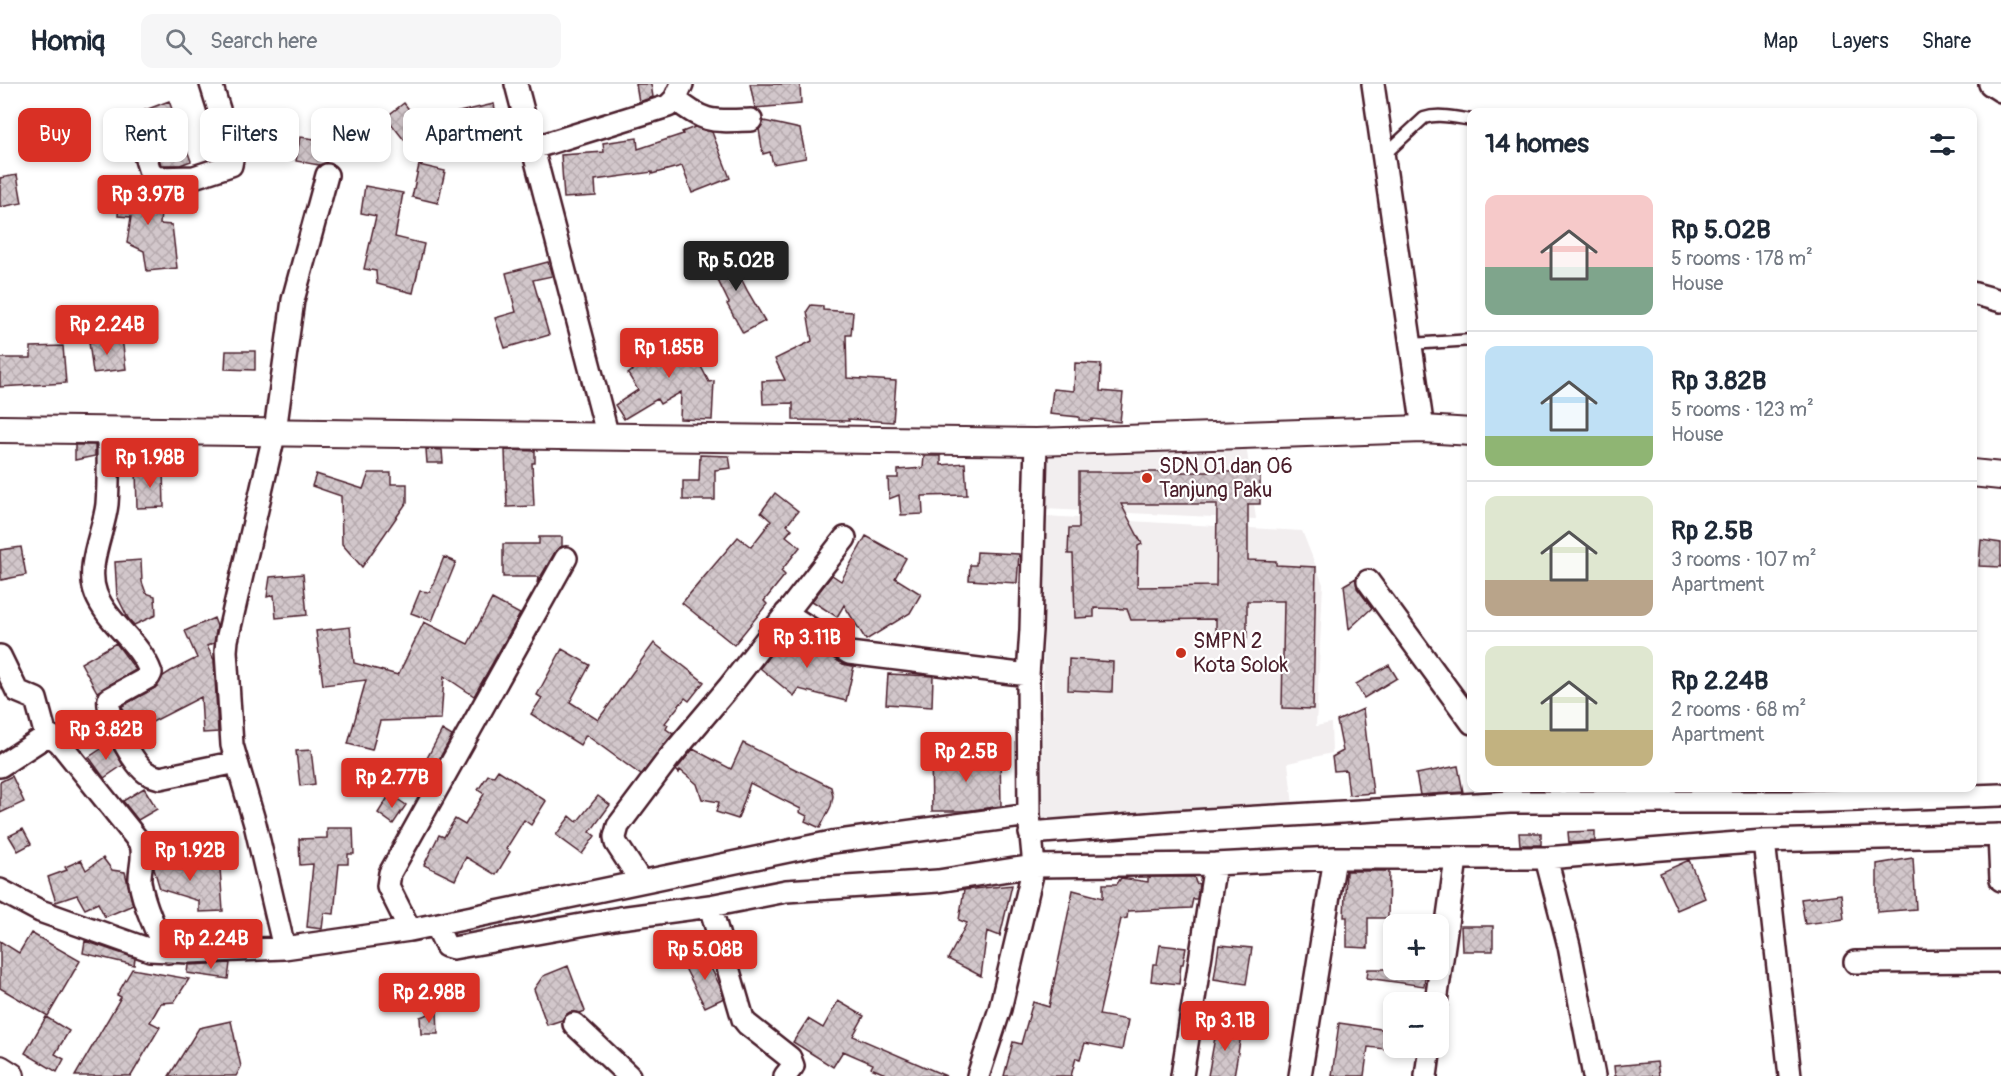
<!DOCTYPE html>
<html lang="en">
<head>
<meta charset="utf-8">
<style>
	:root { --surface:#fff; --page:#f6f6f7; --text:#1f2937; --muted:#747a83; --line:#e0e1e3; --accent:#d93025 }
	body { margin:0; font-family:Pangolin,sans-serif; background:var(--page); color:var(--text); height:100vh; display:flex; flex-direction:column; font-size:22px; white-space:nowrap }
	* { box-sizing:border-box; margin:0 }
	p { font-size:20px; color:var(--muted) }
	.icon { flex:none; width:33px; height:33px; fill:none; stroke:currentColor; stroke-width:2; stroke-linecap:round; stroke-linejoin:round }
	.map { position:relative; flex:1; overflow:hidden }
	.drawer { position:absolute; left:1467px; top:24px; width:510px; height:684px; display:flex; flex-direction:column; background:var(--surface); border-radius:12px; box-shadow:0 3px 9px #0003 }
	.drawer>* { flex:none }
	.banner { position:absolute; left:18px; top:24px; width:570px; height:54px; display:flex; gap:12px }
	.controls { position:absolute; left:1383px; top:830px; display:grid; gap:12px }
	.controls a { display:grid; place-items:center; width:66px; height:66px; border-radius:12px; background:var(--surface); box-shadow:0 3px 9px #0003; font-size:30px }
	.price { position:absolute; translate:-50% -51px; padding:0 14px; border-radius:6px; background:var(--accent); color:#fff; font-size:20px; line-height:39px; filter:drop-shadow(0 2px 3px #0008) }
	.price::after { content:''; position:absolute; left:50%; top:36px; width:18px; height:14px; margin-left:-9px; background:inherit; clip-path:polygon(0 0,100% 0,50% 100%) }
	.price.active { background:#222; color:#fff }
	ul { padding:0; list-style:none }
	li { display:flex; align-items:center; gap:18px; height:150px; padding:0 18px }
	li+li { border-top:2px solid var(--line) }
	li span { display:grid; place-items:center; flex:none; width:168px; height:120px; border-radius:12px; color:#555 }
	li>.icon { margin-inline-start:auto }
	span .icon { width:72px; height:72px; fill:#fffc; stroke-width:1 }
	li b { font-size:26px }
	h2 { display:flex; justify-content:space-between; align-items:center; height:72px; padding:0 18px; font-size:26px }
	.chip { padding:0 21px; border-radius:12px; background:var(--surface); box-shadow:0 3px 9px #0003; font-size:21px; line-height:54px }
	.chip.active { background:var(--accent); color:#fff }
	header { display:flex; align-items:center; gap:36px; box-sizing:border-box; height:84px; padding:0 30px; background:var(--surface); border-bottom:2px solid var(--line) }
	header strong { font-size:28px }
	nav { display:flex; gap:33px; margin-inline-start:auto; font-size:21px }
	.search { width:420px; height:54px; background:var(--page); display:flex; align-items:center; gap:15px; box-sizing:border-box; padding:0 21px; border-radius:12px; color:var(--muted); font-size:22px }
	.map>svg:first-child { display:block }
</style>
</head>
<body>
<header>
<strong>Homiq</strong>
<div class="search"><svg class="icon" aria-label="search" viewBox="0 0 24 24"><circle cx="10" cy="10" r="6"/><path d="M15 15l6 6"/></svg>Search here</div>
<nav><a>Map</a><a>Layers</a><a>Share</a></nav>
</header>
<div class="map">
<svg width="2001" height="992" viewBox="0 0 2001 992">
	<defs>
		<pattern id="building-cross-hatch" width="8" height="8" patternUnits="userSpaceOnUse" patternTransform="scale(1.5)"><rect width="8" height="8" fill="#d2c7cb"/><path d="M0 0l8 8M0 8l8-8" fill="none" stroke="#b6aaae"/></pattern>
	</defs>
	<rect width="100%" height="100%" fill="#fff"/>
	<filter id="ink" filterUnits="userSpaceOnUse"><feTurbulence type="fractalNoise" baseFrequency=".0167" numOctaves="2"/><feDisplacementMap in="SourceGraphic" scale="12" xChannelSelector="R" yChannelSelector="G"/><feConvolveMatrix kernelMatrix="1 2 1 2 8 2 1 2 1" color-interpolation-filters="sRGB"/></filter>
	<g filter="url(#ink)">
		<path fill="#f2eeef" d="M1246,360L1256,435L1044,425V364Z
			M1045,432L1302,447L1323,500L1316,642L1331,639L1332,669L1288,679L1293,721L1042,738Z"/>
		<path fill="url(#building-cross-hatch)" stroke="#4a1f2b" stroke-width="1.5" fill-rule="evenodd" d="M636,0H651L653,13L639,18Z
			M750,0H800L801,20L755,24Z
			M169,17L191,77L180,81H161L152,52L148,46L140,44L135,30Z
			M404,19L422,42L404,56L386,33Z
			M494,20L499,45L506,62L472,73L471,69L459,72L450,30Z
			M764,37L800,45L806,74L773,80L770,68L763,70L759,45Z
			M695,43L712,48L730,94L692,109L682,82L652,90V88L595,96L596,112L564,114L561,71L604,68L603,59L637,54L638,65L683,50L682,48Z
			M300,53L329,57L326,79L319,81L296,77Z
			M419,81L445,87L438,119L412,113Z
			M17,91L22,119L0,123V94Z
			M120,99L145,101L152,106L163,107L160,140L172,141L177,184L147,187L144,167L127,159L131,133L118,132Z
			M365,102L403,109L395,153L424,160L413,209L377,200L376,187L364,185L376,132L361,129Z
			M726,165L748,208L765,237L743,249L727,220L729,219L707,174Z
			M548,178L552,192L533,196L549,251L505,264L495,234L516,228L506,189Z
			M811,221L823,222V226L853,228L851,251H846L847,294L896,297L893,338L848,335L849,337L793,336V319L763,320L762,297L785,296L775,275L812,257L807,227Z
			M683,248L709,298L714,297L712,336L680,335L681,308L660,320L657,315L624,335L615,321L638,306L628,290L633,286L623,270L641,260L645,267Z
			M122,254L126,285L93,289L89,258Z
			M63,262L66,299L0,303V274H31V263Z
			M226,267H255V286L225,285Z
			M1075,279L1101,280L1100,307L1123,309L1120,338L1092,335V337L1079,336V333L1050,330L1053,305L1074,307Z
			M75,361H95V372L75,376Z
			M426,365L442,366L443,379H427Z
			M505,366L535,367V379H532L534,422L507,423Z
			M700,371L729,372L731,384L715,386V416H683V397H699Z
			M924,372H941V381L965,379L967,411L922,412L923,430L901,431L899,411L889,415L888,394H898V386L923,384Z
			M163,385L164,423L137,424L136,386Z
			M1079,388H1260V420H1248V476L1276,477V481L1316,483L1313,625L1282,624L1284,517H1247V555H1216V535L1131,536L1127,525L1094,524V533L1075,534L1073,470H1068L1069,444H1079ZM1121,420H1217L1216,502L1137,503L1138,462L1142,460Z
			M369,389H391V400H407V418L362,483L342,460L341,412L312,402L316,390L363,405Z
			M775,409L798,427L787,441L792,445L786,452L800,463L781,487L785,491L764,517L767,520L734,561L682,519L738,453L751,463L771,437L761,428Z
			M866,452L906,474L895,494L921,510L910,529L866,556L844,521L837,533L812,517L832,491L841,497Z
			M539,453H562V462L555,468L537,499L538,493H503V460H539Z
			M1981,456L2001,459V483L1979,482Z
			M21,463L26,491L1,496L0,466Z
			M977,468L1019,470L1017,499L969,496L970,481H976Z
			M444,473L456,478L432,537L411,529L420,507L430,508Z
			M141,476L142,498L146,509L155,512L156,531L134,541L128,534L117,512L115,478Z
			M303,490L307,531L276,534L274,511L267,513L270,493Z
			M1356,494L1357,504L1372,524L1349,545L1344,501Z
			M492,515L520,530L474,612L444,592L441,635L380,637L372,666L348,660L366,596L323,601L316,547L350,543L354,579L398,591L424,538L468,560Z
			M214,534L217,542L214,559L207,562L214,576L218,648L203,649L201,613L133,648L122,622L155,604L163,592L171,587L197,574L185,547Z
			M789,546L809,559L810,566L828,571L843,580L854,582L846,617L799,605L794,612L760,584Z
			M116,559L136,586L97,608L81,579Z
			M654,559L704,598L689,617L685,614L665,639L668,641L666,645L673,650L641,691L586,651L580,661L531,630L542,614L537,611L562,565L590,581L570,618L598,636Z
			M1069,575L1113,578L1112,608L1068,606Z
			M1389,581L1397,594L1364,614L1356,600Z
			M888,590L933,592L932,623L886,620Z
			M1363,625L1373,709L1349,711L1346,686L1334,687L1332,673L1343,667L1337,637Z
			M442,646L452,652L434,684L425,678Z
			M110,659L123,681L104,694L89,673Z
			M743,659L831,703L833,712L831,722L820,744L805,737L807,732L799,728L801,725L750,699L738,735L716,728L719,718L702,715L697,700L680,686L679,689L676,686L693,665L731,685Z
			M311,666L315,700L300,702L296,667Z
			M1000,671L1001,722L965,727H932L931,672Z
			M1458,682L1463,708L1420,711L1416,690Z
			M498,686L546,717L531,741L524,736L506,765L510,768L496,791L466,773L455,796L424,781L439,751L444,753L455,735L465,741L484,710L478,706L488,691L494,692Z
			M12,692L24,718L0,729V698Z
			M144,704L157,725L138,736L123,717Z
			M390,710L406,721L393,740L378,729Z
			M598,712L610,721L590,748L595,752L582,770L556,751L570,732L577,738Z
			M327,744H353L354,770H348V780H339L334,830L324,829L322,845L307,843L313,780L300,781L299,755L327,754Z
			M23,745L31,760L18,767L9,752Z
			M1595,747V757L1569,759L1568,748Z
			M1519,749H1541V761H1520Z
			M158,759L178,786L220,784L223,827L199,828V817L160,805L154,785V761Z
			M103,774L112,786L125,788L133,821L105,833L98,819L85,825L77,811L56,818L48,793L67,786L65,783L81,776L86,786Z
			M1913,774L1916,825L1877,828V780Z
			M1689,776L1705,814L1677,826L1660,789Z
			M1346,787H1389L1388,834H1368V864L1347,863V833H1344Z
			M1148,793H1194L1196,799L1199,800L1197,815H1193L1191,824L1128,827L1127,834L1121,835L1099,931L1128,936L1122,966L1085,959L1080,975L1076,974L1071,992H1004L1013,958L1021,960L1033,918L1049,923L1073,806L1103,814V800H1117L1121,794L1148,798Z
			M1012,801L1000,852L987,847L981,892L948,875L967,839L959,836L964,806Z
			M1841,810L1844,835L1805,840L1801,815Z
			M1461,842H1493V867H1462Z
			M31,849L80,877L48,932L0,904V857L19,869Z
			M85,857L135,874L134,881L83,869Z
			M1160,861L1186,864L1183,880H1181L1179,900L1151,897L1153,880H1157Z
			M1219,861L1252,864L1246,900L1214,895Z
			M705,872L720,902L724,914L705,923L684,882Z
			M230,879L228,895L187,889L188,881Z
			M568,882L585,927L580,929L570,928L562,936L547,941L534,905L543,892Z
			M132,885L189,895L174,918L161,919L150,938L160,943L131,992H75L121,913L117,911Z
			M1368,885H1426L1424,902L1367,894Z
			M838,917L864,932L853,952L946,992H890L871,984L873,980L843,967L833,983L793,958L808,935L823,944Z
			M437,927L438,950H421L420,933Z
			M46,933L69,947L55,970L64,975L57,988L25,969Z
			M231,937L241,983L236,992H169L199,944Z
			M1339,939L1394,947V966L1368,963L1364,992H1332Z
			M1217,942L1242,946L1234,992H1208Z
			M1657,978L1659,992H1615L1614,982Z"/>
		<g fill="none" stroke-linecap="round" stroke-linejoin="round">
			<defs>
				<path id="service" d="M1383,72L1424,34C1439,29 1457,34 1472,36
					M1411,260L1472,256"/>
				<path id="minor" d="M516,0L608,353
					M1373,0L1423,345
					M1990,0L2001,7
					M675,15C705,40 714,37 751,36
					M140,56L150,88L156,94L194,93L231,81L233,70L211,0
					M533,64L668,22L675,15L682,0
					M1972,209L2001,217
					M108,346C108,370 109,395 107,420C104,448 85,482 96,510C108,540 140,558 151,589L149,593L109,615C105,628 132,676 143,686C148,691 153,692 160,694L237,678
					M1368,497L1472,639
					M786,529L849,569L1028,591
					M0,572L17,607L36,615L46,652
					M0,682L46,652H51L59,658L141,760C145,773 139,785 140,798C143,818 157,852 168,868
					M1030,749L1173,738L1510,718H1800L2001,711
					M1999,751L2001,796
					M1764,757L1790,992
					M1546,774L1569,862L1594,992
					M640,796L616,759L615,753L618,742L669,674L729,603L845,454
					M0,806L40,827L150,866L189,868L284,864L410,846L832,758L1029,731
					M710,822L743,935L747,940L790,974L793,982L785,992
					M436,841L446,862L453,864L620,834L710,822L786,807L938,797L1034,782L1215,780L1335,774H1546L1764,757L2001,751
					M410,846L388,802L390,789L566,474
					M284,864L255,740L232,661L226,567L227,556L275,347L293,216L327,91
					M1855,878L2001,877
					M1436,918L1456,775
					M574,940L629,992
					M978,992L1000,925L1034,782L1029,731L1028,591L1031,546L1036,358
					M1182,992L1215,780
					M1300,992L1335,774
					M1426,992L1430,963"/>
				<path id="tertiary" d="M0,345L1036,358L1423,345L1472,348
					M1972,389L2001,392
					M0,985L11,992"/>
			</defs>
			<use href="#service" stroke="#4a1f2b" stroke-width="15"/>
			<use href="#minor" stroke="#4a1f2b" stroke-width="26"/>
			<use href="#tertiary" stroke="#4a1f2b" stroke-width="30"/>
			<use href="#service" stroke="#fff" stroke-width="10"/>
			<use href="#minor" stroke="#fff" stroke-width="21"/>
			<use href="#tertiary" stroke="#fff" stroke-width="26"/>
		</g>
	</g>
	<g fill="#c8321e" stroke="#fff" stroke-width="2">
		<circle cx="1147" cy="394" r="6"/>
		<circle cx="1181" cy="569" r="6"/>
	</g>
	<g text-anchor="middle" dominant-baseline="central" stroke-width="4.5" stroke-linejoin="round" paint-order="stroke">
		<g font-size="21" fill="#4a1f2b" stroke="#fff" text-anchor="start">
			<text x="1159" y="382">SDN 01 dan 06<tspan x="1159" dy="24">Tanjung Paku</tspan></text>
			<text x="1193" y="557">SMPN 2<tspan x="1193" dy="24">Kota Solok</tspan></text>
		</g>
	</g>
</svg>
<div class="controls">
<a>+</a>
<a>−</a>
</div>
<b class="price" style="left:148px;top:142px">Rp 3.97B</b>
<b class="price active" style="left:736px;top:208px">Rp 5.02B</b>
<b class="price" style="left:107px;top:272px">Rp 2.24B</b>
<b class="price" style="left:669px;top:295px">Rp 1.85B</b>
<b class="price" style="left:150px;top:405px">Rp 1.98B</b>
<b class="price" style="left:807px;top:585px">Rp 3.11B</b>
<b class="price" style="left:106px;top:677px">Rp 3.82B</b>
<b class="price" style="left:966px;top:699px">Rp 2.5B</b>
<b class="price" style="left:392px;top:725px">Rp 2.77B</b>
<b class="price" style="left:190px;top:798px">Rp 1.92B</b>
<b class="price" style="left:211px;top:886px">Rp 2.24B</b>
<b class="price" style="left:705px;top:897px">Rp 5.08B</b>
<b class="price" style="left:429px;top:940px">Rp 2.98B</b>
<b class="price" style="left:1225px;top:968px">Rp 3.1B</b>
<div class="banner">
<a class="chip active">Buy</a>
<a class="chip">Rent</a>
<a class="chip">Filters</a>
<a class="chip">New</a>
<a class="chip">Apartment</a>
</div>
<section class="drawer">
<h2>14 homes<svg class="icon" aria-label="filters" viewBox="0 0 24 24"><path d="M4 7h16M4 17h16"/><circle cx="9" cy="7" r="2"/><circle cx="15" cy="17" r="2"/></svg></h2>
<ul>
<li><span style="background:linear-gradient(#f6c9c9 60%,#7fa58c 0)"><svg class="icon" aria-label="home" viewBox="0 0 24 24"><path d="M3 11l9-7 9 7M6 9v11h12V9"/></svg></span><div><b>Rp 5.02B</b><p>5 rooms · 178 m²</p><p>House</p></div></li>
<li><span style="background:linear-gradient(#bfe0f5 75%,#8fb573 0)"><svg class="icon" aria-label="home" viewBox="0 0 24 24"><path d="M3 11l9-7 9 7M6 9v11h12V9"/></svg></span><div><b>Rp 3.82B</b><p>5 rooms · 123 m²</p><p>House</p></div></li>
<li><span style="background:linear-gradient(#dfe7d0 70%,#b9a48a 0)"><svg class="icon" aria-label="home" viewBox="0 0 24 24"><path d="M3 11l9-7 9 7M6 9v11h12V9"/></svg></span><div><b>Rp 2.5B</b><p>3 rooms · 107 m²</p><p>Apartment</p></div></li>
<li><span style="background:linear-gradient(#dfe7d0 70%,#c2b280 0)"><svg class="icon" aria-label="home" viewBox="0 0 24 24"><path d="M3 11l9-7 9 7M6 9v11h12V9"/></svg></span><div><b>Rp 2.24B</b><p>2 rooms · 68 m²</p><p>Apartment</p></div></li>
</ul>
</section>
</div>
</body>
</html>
